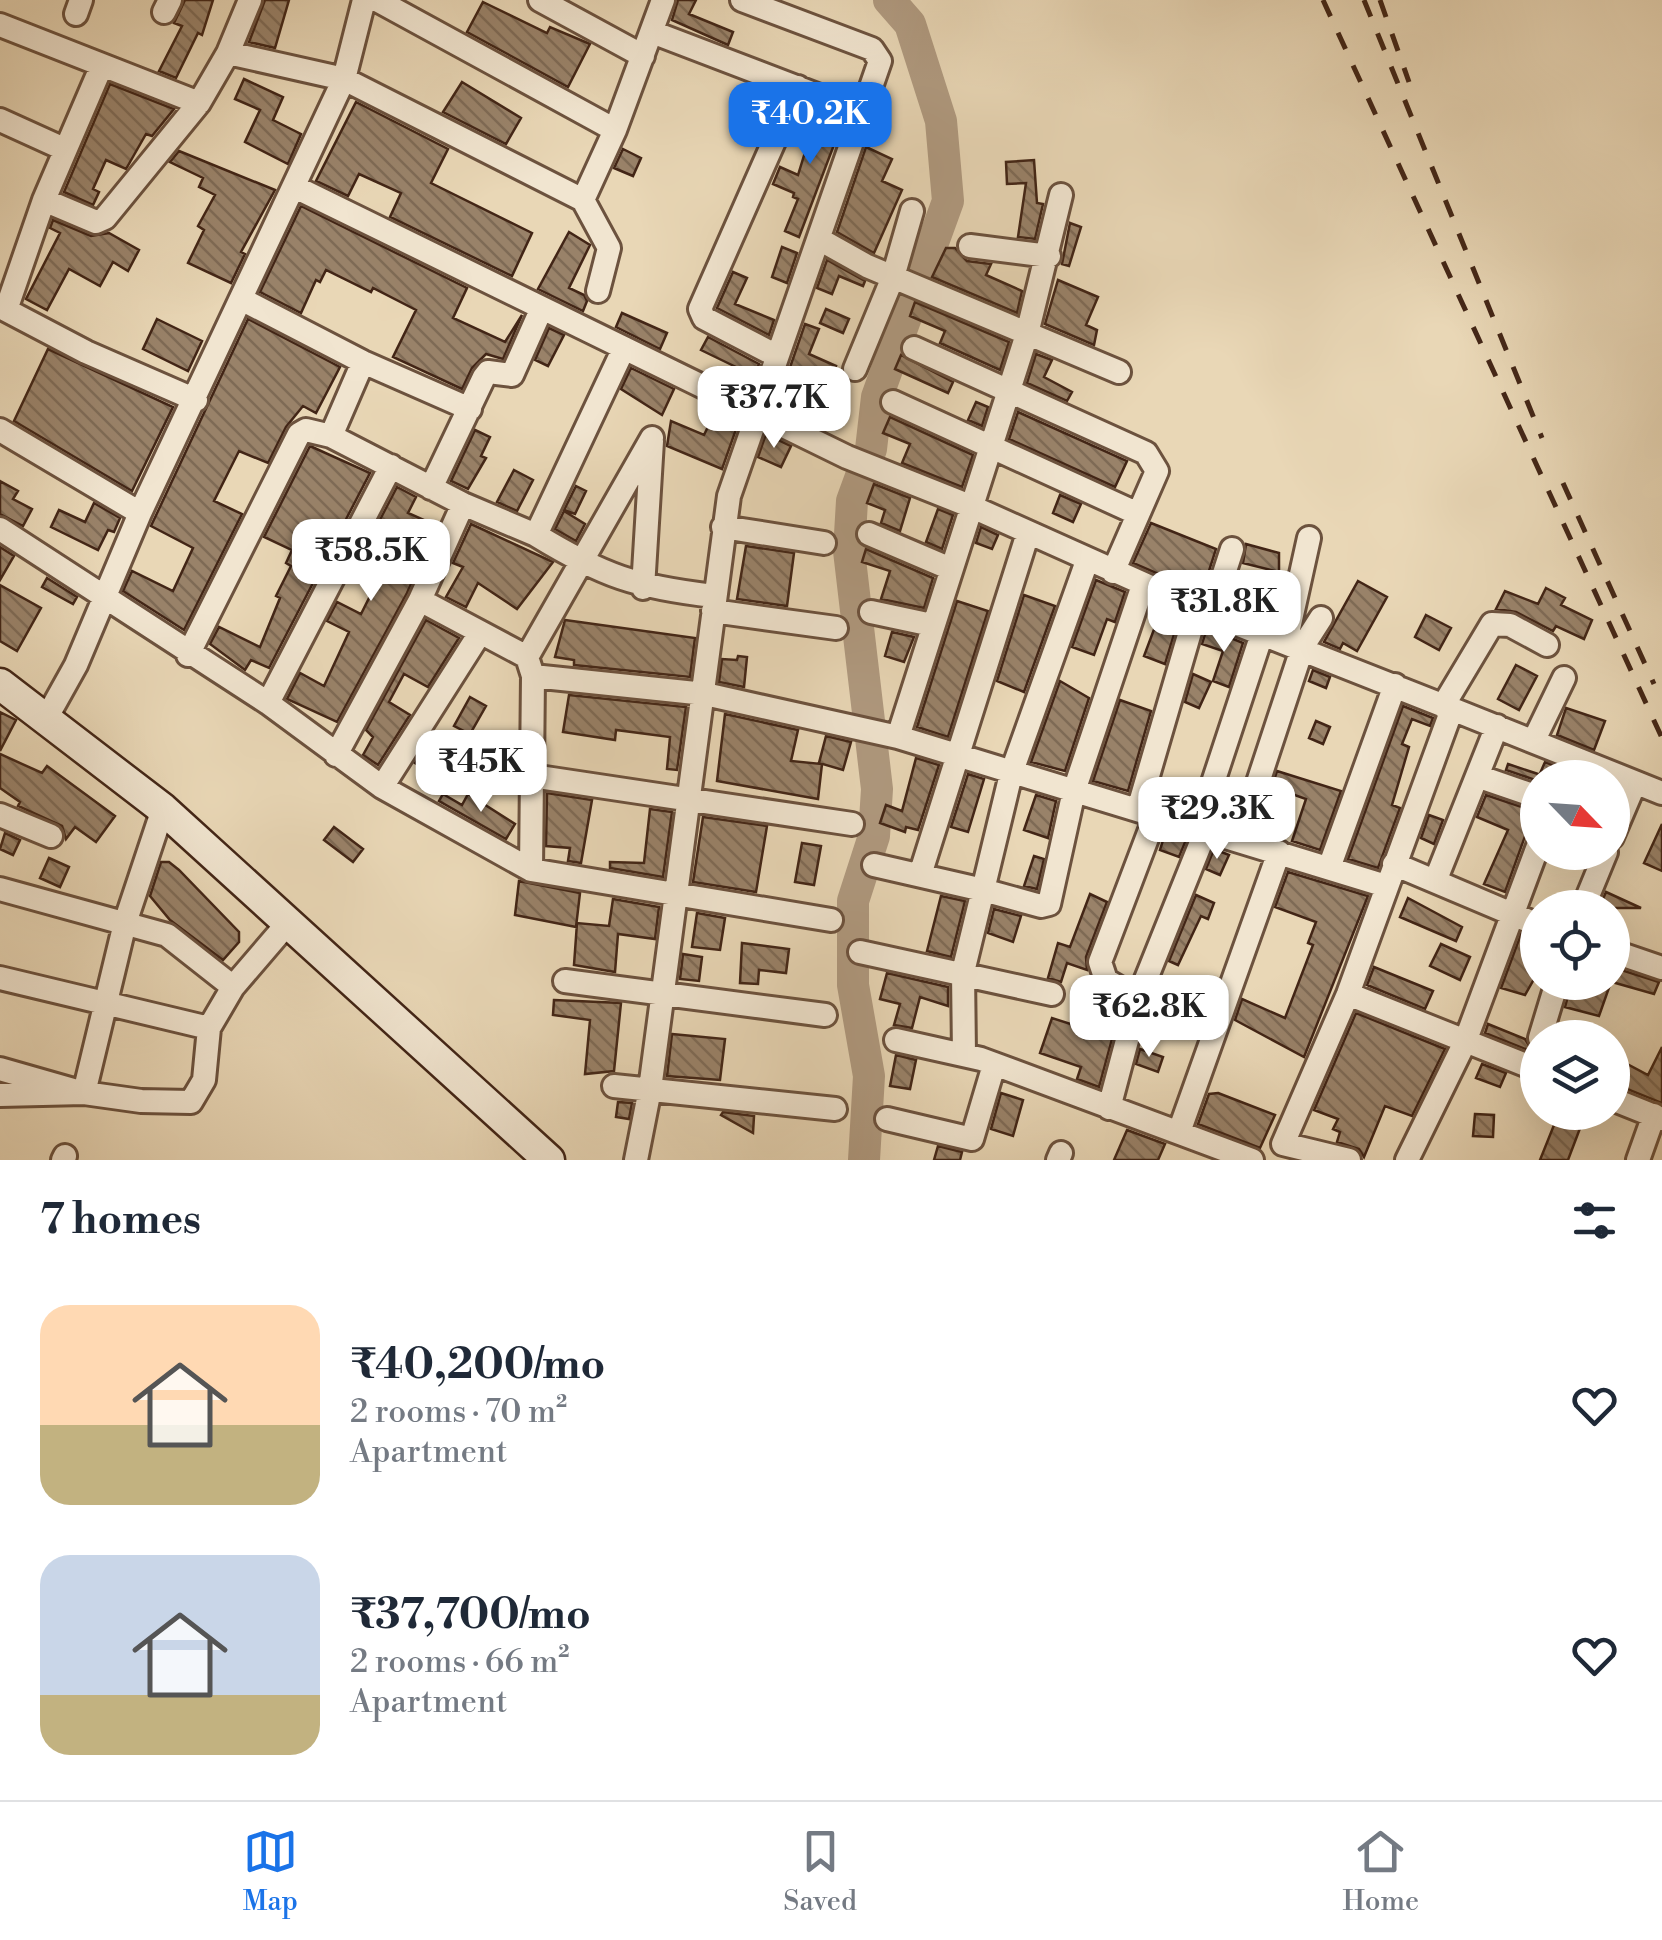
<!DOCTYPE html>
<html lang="en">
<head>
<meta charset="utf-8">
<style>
	:root { --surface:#fff; --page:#f2f2f3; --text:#1f2937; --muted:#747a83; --line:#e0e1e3; --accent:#1a73e8 }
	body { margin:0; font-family:"Libre Bodoni",serif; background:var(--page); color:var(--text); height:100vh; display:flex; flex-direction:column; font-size:38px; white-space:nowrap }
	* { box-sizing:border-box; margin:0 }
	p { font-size:32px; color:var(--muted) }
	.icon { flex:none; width:55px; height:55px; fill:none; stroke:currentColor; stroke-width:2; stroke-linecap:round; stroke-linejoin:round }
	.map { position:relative; height:1160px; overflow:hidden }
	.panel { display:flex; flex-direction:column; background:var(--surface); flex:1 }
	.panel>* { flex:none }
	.needle { width:65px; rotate:115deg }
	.tools { position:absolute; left:1520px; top:760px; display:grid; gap:20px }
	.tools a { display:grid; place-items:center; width:110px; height:110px; border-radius:50%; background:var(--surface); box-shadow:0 10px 40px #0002; font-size:50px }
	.price { position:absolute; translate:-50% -85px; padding:0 22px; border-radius:20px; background:#fff; color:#222; font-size:32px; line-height:65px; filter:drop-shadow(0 2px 5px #0008) }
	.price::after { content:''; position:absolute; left:50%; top:60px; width:30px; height:22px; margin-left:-15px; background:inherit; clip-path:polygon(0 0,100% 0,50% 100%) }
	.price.current { background:var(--accent); color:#fff }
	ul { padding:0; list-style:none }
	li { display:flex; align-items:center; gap:30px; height:250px; padding:0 40px }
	li span { display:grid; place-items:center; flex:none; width:280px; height:200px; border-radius:30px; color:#555 }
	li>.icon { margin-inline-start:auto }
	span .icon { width:120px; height:120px; fill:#fffc; stroke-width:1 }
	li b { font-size:42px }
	h2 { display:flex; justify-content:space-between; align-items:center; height:120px; padding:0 40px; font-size:42px }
	.tab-bar { display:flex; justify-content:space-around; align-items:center; height:140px; border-top:2px solid var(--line); background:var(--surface); font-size:28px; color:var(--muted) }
	.tab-bar a { display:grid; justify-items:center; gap:5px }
	.tab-bar .current { color:var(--accent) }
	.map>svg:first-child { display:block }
</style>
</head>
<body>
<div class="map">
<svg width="1662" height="1160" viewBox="0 0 1662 1160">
	<defs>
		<pattern id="building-back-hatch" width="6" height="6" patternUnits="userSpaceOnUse" patternTransform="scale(2.5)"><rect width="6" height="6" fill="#998269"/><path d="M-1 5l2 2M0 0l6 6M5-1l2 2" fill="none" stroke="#7e6a55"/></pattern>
	</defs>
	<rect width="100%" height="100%" fill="#e9d7b6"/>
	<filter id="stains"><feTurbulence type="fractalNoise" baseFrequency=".002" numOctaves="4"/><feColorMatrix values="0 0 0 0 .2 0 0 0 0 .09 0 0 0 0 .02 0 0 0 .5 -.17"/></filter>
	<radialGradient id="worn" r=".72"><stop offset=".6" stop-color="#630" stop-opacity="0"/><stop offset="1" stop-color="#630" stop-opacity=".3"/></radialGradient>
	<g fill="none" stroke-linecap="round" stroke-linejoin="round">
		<path stroke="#b09a80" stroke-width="32" d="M864,1160L869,1076L853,985V901L874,836L877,789L849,551L852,501L871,449L877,397L948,201L941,121L910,24L889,0"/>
	</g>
	<path fill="url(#building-back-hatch)" stroke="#422516" stroke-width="2.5" d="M185,0H213L202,35L198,33L176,78L159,71L182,26L174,23Z
		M265,0H289L275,48L249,42Z
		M678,0H696L689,14L733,32L728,45L672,20Z
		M483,2L547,33L550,27L590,44L568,87L467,32Z
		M244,79L283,97L273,120L301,134L288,164L245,142L260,110L235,99Z
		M462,82L521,118L506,144L443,112Z
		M110,84L174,109L152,136L146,134L126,169L106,160L93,189L99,192L93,205L64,192Z
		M356,102L448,149L431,183L532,233L512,276L390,217L401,193L359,174L348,196L316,181Z
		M806,107L843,121L799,237L785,231L798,199L793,197L794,193L773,184L780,167L798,175L814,123L802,117Z
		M866,147L892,159L882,181L902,190L874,253L837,232Z
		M623,149L641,158L633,176L614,168Z
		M179,151L275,190L241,252L245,254L231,283L188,263L204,230L198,226L215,195L199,187L203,178L170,162Z
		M1034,160L1037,203L1043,204L1035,239L1018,237L1026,183L1007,184L1006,162Z
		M301,206L467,288L453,318L505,342L522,315L503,359L486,354L472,368L462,389L393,357L416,310L373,288L371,292L326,270L320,282L316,280L301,313L260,292Z
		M53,220L91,236L109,233L139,250L128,271L113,262L100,286L69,269L47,310L26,299L60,233L50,228Z
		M1070,223L1081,227L1069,266L1062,264Z
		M569,232L590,245L569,288L584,295L587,301L583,311L538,289Z
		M782,247L797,253L787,283L772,277Z
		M946,248H955L967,261L991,264L986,275L1022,291L1017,313L932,277Z
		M827,260L865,281L863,286L839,276L832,294L817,288Z
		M733,272L747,278L735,304L774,320L769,335L717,308Z
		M1058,280L1098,297L1086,325L1097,330L1094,345L1045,324Z
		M915,302L1009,342L1000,370L940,343L945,331L910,316Z
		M826,309L849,319L843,333L820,323Z
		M622,313L667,333L660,349L616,327Z
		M157,319L202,341L188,371L143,349Z
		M248,319L340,367L316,413L303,406L286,427L268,463L239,451L214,501L242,514L184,630L123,591L132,571L173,591L193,548L151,526Z
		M805,324L819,329L809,354L836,366L826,390L787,376Z
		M549,328L564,335L548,366L535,360Z
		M708,337L759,364L749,392L731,384L738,368L701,350Z
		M48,349L173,407L132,491L14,421Z
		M1036,354L1052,360L1044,377L1072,392L1067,401L1027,383Z
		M901,355L953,382L948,393L895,369Z
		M631,368L674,389L662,415L621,389Z
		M976,402L988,407L982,426L968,420Z
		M716,410L739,421L722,469L667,446L671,421L704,435Z
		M1018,412L1127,461L1115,487L1009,439Z
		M890,417L973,455L962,487L902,463L910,444L883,433Z
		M475,430L490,437L481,456L486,458L468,489L451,481Z
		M766,434L791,446L781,467L758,457Z
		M310,446L370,473L269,668L251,660L245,670L210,644L219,627L260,647L280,598L276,596L291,566L286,563L292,550L264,537Z
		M514,470L533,480L517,511L497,502Z
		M0,481L18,491L13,499L32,509L23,526L0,514Z
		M874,484L910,498L900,531L881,523L885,510L867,503Z
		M576,486L586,491L575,514L564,510Z
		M397,487L416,497L408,513L437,526L407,593L337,722L287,699L300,673L324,686L349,632L327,621L337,602L361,614L374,588L350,577Z
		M1060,495L1081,504L1073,522L1053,513Z
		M94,503L120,518L114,532L108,530L98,550L51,527L59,510L85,522Z
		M938,509L953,515L942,549L926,542Z
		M564,511L585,524L576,541L555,529Z
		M1151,523L1216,549L1202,593L1133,563Z
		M471,524L553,562L517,609L478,583L466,607L446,597L463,567L453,563Z
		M981,527L998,535L992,549L976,543Z
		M1246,544L1279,553V572L1243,563Z
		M746,546L794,553L787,606L737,599Z
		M0,547L14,556L0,580Z
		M866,549L933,578L924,608L881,599L890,571L862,562Z
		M47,578L77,597L73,604L42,587Z
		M1096,580L1125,592L1115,622L1107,619L1094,655L1072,647Z
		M1358,581L1387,597L1357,651L1343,643L1340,649L1324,642Z
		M0,585L41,608L17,651L0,641Z
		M1546,588L1565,598L1561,605L1592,620L1584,639L1556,626L1553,631L1516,612L1496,609L1505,591L1538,604Z
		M1024,595L1055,606L1024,692L997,681Z
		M957,601L988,611L948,737L917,727Z
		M1426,615L1451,628L1439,650L1415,637Z
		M426,620L459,638L428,687L404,674L389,702L410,715L378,765L363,755L373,737L366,730Z
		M565,620L695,638L690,677L574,665V660L555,657Z
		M1156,624L1175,631L1165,664L1144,656Z
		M1207,628L1243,643L1229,687L1213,681L1223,651L1202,644Z
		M892,632L914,637L904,662L885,656Z
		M738,656L747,657L744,687L719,682L722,659L737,660Z
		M1516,665L1537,676L1519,710L1498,699Z
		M1313,670L1330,677L1326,688L1309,681Z
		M1193,674L1211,682L1199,708L1185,702Z
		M1060,681L1089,698L1065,771L1031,762Z
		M569,695L686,707L677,770L667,769L670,737L616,730L615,740L563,732Z
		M470,697L486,706L470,734L454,726Z
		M1120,700L1151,711L1128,791L1093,781Z
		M1403,706L1433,718L1430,726L1412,719L1402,744L1409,747L1392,805L1400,808L1378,868L1348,859Z
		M1566,708L1605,721L1594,750L1557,735Z
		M0,712L16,720L0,751Z
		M725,714L798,730L791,761L822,764L818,799L717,781Z
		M1316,721L1330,727L1323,744L1309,738Z
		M826,736L851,742L843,770L819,763Z
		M428,742L446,753L435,774L415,763Z
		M0,754L42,773L47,766L115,816L96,842L75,827L66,839L62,826L18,806L20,802L0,788Z
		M916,758L939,765L918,830L906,827L905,832L880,823L886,805L902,811Z
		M1545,762L1583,777V778H1538Z
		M1508,764L1538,774V781L1506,770Z
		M1277,771L1341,791L1320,850L1292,841L1306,799L1272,787Z
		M968,774L984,779L968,832L951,827Z
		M547,793L592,800L581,863L568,861L570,848L546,846Z
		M443,794L462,805L468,794L515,824L506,839L439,801Z
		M1036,795L1056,801L1048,838L1024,830Z
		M1486,795L1534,811L1505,892L1484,884L1508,830L1477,817Z
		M650,809L672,812L663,877L610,868V862L644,863Z
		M1429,815L1443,820L1434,844L1421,838Z
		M703,817L767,826L756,892L693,882Z
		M1662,824V871L1644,863Z
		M334,827L363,849L353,862L324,840Z
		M5,833L20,840L13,855L0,849Z
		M1165,834L1186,840L1179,857L1160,850Z
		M802,843L821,846L814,885L795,882Z
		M1214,849L1229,855L1220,875L1206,869Z
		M1034,856L1044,859L1037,889L1024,886Z
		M49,858L69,867L60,887L40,878Z
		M161,862H169L179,870L239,932V942L223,960L170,920L150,896Z
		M1288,872L1368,896L1304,1057L1235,1020L1242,999L1285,1018L1313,945L1308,943L1316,922L1275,907Z
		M519,881L580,893L576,927L515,915Z
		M1606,892L1641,908H1599Z
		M1090,894L1107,902L1086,957L1087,970L1067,963L1061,982L1048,978L1058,943L1070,947Z
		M1196,895L1214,903L1208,919L1201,916L1178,965L1169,961Z
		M941,896L965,901L951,957L927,951Z
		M1408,898L1462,927L1456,941L1400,917Z
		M613,899L659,907L655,939L618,934L615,972L574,965L577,923L609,926Z
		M994,909L1021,916L1013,942L988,933Z
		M697,913L725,918L720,950L692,947Z
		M1521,934L1538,940V972L1525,995L1501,988Z
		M742,943L789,949L786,973L759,970L758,984L740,983Z
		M1441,944L1470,957L1460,980L1430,966Z
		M683,954L702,957L699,981L680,979Z
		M1374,967L1433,991L1425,1009L1367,985Z
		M1612,967L1659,982L1654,994L1612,982Z
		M887,973L948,987V1006L920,997L912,1028L894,1025L900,1004L880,999Z
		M1183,981L1212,994L1204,1019L1172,1005Z
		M1572,982H1611L1599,1016L1565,1007Z
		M554,1000L621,1003L614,1071L585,1074L590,1020L553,1015Z
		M1356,1013L1445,1049L1412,1116L1385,1106L1364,1157L1359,1149L1337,1142L1340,1132L1333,1129L1338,1119L1314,1110Z
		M1087,1017L1115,1028L1099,1087L1077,1079L1081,1067L1040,1053L1052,1018L1083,1028Z
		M1488,1024L1525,1039L1533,1052L1485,1033Z
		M672,1034L725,1039L720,1080L667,1076Z
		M1662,1047V1103L1617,1085L1627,1064L1648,1075Z
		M1140,1049L1163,1057L1158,1072L1136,1064Z
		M896,1055L916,1060L910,1089L890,1086Z
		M1482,1064L1506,1073L1500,1087L1476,1078Z
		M1001,1093L1023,1100L1013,1136L991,1129Z
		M1218,1093L1275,1115L1260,1148L1198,1124L1209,1094Z
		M618,1102L632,1103L629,1119L616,1117Z
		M723,1112L754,1116L753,1133L721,1115Z
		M1475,1114L1494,1115L1493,1137L1473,1136Z
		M1556,1120L1582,1123L1568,1160H1540Z
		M1127,1130L1165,1144L1158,1160H1114Z
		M938,1146L962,1152L960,1160H934Z"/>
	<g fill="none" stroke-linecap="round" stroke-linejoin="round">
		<defs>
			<path id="minor" d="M377,0L615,130
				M540,0L643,56
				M164,12L170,0
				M76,14L81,0
				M0,25L199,103
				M652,32L864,113
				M228,53L250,0
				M102,65L44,200L6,310L86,352L196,400
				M0,120L64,149
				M295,187L847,457L970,506L1211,614L1452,709
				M44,200L96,222L105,218L199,103L228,53L344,79L364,0
				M819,239L867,266L1119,372
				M970,246L1049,256
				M598,291L609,248L583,200L615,130L663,0
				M241,299L363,362L470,409
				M624,348L536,535C603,576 636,587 714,596
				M914,348L1146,453L1157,471L1113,572
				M777,356L704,318L700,309L798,87
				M855,369L893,277L912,211
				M893,402L1136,513
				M0,430L140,513
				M331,436L363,362
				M652,438L527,657L533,676L531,870L831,920
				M431,488L484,377L488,372L512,375L541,310
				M723,527L824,543
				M0,529L268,703L382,787L531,870
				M869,534L951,569
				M1087,561L1011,774L983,890L1041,906L1049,904L1074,791L1143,585
				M643,588L652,441
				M420,600L527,657
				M713,611L836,628
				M871,612L932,625
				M1211,614L1232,549
				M1286,642L1309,538
				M188,655L299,434L306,430L331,436L463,504L536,535
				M533,676L705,694L898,737L1027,334L1061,195
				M268,703L391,466
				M1443,706L1492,624L1510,625L1547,645
				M47,717L76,665L140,513L344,79L583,200
				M898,737L1386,886
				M1534,740L1564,678
				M336,755L420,600L463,504
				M532,776L852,824
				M1477,776L1538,797
				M382,787L480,633
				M1138,810L1197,608
				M0,815L51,836
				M1198,828L1262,634
				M1612,837L1635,783
				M1239,840L1303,646L1321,618
				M1394,864L1538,925
				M874,865L983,890L963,972L964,1054
				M1329,868L1395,685
				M920,875L1028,533
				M1436,879L1497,726
				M0,889L167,935L233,987
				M1583,908L1606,852
				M1612,951L1662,968
				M860,952L1052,994
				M0,978L209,1028L204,1080L191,1102L141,1101L84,1093L0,1095
				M565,981L825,1015
				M1348,994L1538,1070
				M1138,999L1106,980L1100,962L1155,817
				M209,1028L233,987L287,924
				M1540,1038L1557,982
				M896,1040L981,1059L1252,1160
				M0,1069L84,1093L125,923L163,809
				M614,1086L835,1109
				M1612,1099L1662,1119
				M1109,1108L1138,999L1206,830
				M887,1119L972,1139L994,1065
				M1179,1132L1279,852
				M63,1160L65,1156
				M636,1160L650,1089L729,496L880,61L872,49L742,0
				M1058,1160L1061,1153
				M1349,1160L1283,1144L1348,994L1452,709L1662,793
				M1407,1160L1465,1042L1538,846
				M1638,1160L1654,1115"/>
			<path id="secondary" d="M0,684L163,809L549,1160"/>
		</defs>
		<use href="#minor" stroke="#6c523e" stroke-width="28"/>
		<use href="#secondary" stroke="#422516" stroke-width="35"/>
		<use href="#minor" stroke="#f1e5d0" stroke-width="22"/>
		<use href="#secondary" stroke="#f1e5d0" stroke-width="30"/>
		<path stroke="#422516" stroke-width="5" stroke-dasharray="18 18" stroke-linecap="butt" d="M1323,0L1662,738
			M1364,0L1542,438
			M1380,0L1409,82
			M1563,483L1654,684"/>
	</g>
	<rect width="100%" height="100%" filter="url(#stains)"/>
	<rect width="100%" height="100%" fill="url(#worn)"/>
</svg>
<div class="tools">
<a><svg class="needle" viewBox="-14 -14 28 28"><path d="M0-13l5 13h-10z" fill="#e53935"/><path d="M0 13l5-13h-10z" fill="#747a83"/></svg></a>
<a><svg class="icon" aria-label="locate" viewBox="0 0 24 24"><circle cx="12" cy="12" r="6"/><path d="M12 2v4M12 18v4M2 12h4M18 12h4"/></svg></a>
<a><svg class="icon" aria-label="layers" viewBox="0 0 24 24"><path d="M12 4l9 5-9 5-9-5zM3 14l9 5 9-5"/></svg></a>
</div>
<b class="price current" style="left:810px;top:167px">₹40.2K</b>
<b class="price" style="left:774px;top:451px">₹37.7K</b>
<b class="price" style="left:371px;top:604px">₹58.5K</b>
<b class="price" style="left:1224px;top:655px">₹31.8K</b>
<b class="price" style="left:481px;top:815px">₹45K</b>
<b class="price" style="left:1217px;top:862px">₹29.3K</b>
<b class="price" style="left:1149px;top:1060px">₹62.8K</b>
</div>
<section class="panel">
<h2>7 homes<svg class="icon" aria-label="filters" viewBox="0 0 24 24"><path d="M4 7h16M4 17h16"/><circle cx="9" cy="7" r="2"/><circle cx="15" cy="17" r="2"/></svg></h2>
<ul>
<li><span style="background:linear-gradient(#ffd9b3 60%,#c2b280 0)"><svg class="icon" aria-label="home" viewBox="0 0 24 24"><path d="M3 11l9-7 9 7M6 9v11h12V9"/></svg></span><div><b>₹40,200/mo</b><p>2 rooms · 70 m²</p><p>Apartment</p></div><svg class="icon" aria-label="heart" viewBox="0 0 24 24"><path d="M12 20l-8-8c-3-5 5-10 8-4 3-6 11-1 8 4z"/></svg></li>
<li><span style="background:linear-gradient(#c9d6e8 70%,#c2b280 0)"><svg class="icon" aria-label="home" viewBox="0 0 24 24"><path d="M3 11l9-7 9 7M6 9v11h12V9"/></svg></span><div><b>₹37,700/mo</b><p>2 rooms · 66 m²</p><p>Apartment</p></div><svg class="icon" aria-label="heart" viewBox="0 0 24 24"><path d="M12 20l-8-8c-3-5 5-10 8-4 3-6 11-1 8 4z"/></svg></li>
</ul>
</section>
<nav class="tab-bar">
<a class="current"><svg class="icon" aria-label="map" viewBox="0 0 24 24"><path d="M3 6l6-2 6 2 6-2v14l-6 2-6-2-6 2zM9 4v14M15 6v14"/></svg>Map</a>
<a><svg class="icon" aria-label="saved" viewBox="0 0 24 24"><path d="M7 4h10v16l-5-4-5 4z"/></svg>Saved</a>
<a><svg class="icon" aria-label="home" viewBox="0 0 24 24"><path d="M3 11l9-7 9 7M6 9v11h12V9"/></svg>Home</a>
</nav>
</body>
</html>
